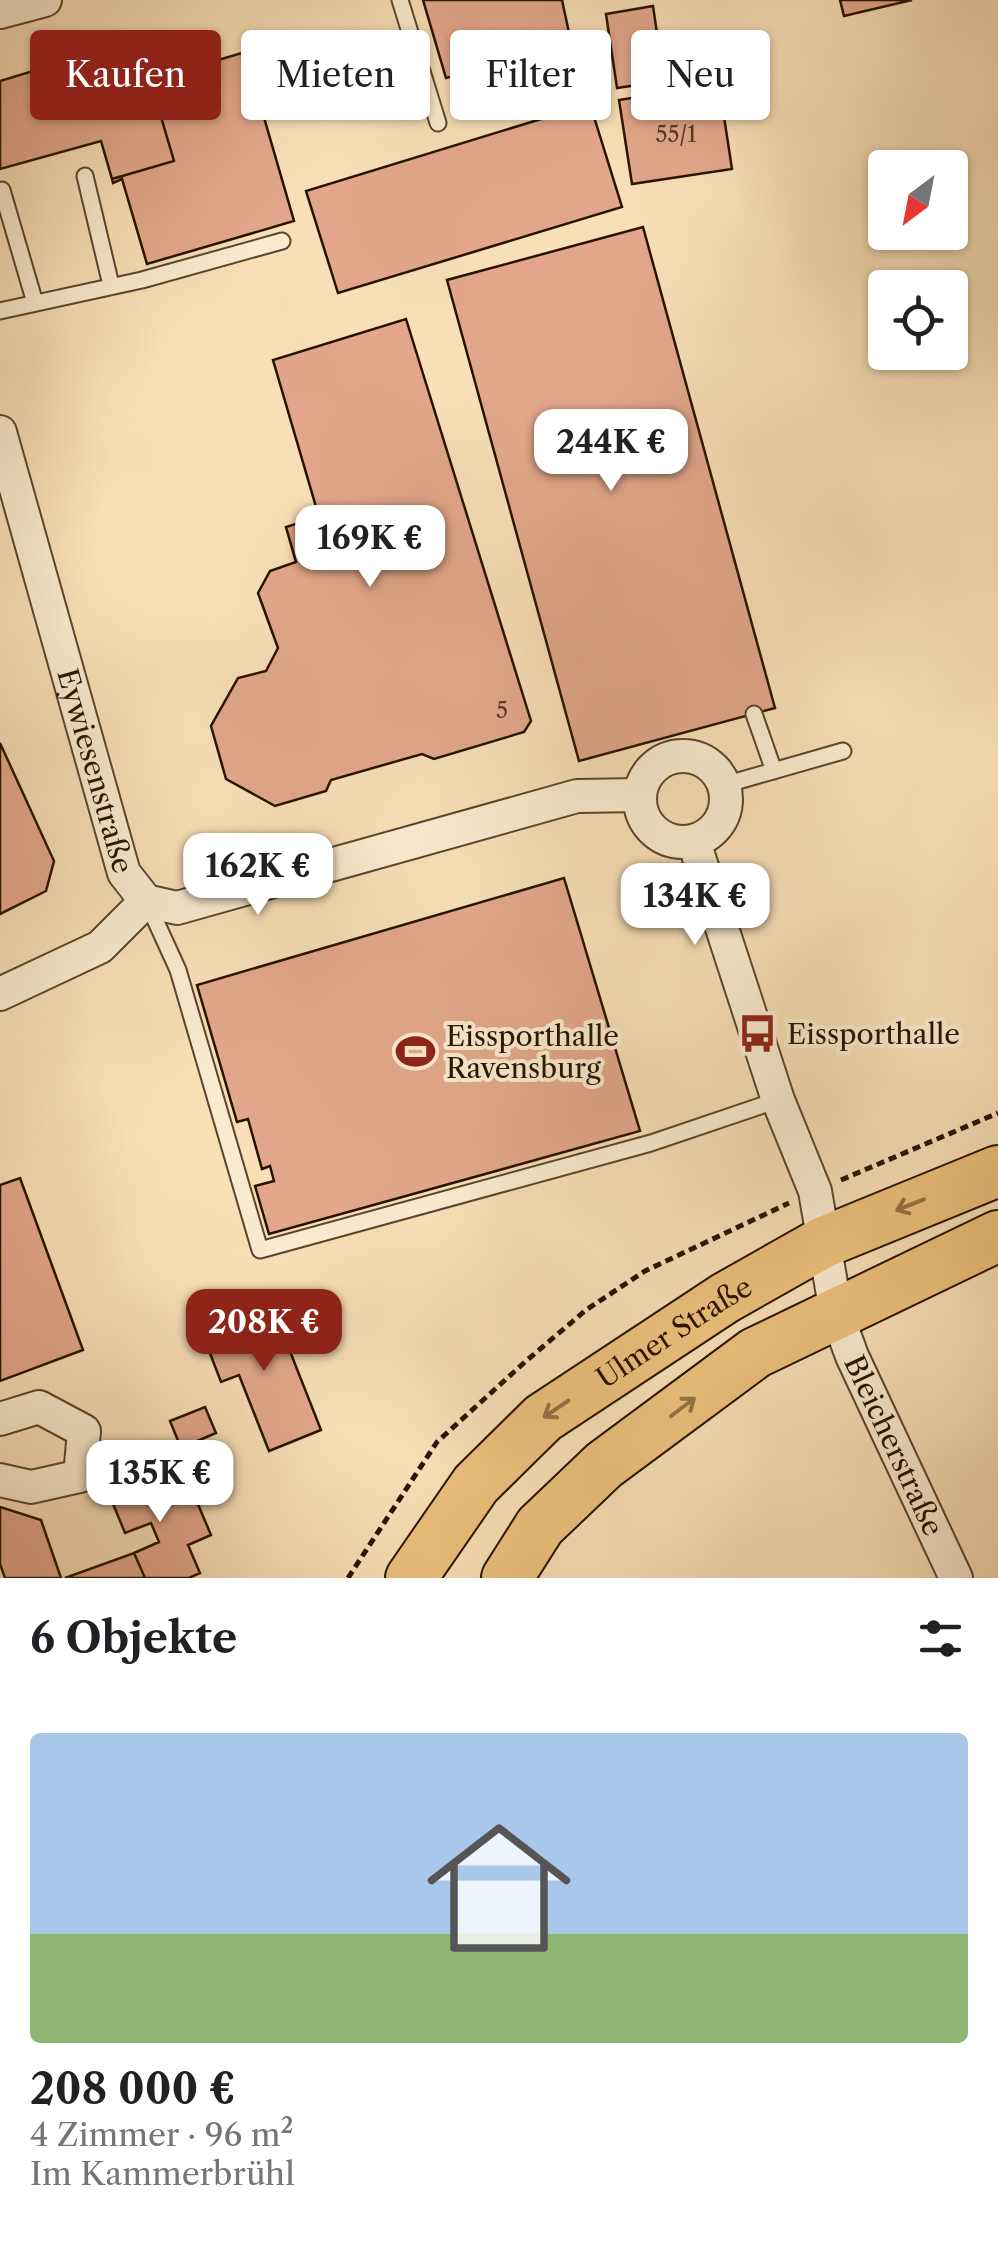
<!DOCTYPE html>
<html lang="de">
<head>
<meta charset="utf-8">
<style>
	:root { --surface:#fff; --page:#f6f6f6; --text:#202124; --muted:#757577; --accent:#8f2418 }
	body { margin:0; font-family:"Libre Caslon Text",serif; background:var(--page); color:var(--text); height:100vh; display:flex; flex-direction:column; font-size:38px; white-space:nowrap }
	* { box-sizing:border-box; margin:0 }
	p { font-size:32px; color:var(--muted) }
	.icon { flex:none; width:55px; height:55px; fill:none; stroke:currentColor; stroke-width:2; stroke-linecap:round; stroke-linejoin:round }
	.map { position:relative; height:1578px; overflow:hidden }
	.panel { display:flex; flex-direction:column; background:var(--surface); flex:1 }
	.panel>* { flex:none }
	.hud { position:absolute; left:30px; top:30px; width:940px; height:90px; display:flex; gap:20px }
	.needle { width:65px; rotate:212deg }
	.buttons { position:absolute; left:868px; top:150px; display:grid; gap:20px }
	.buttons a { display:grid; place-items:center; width:100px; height:100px; border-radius:10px; background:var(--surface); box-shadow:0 2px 8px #0004; font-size:50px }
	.price { position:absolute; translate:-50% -85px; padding:0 22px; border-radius:20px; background:#fff; color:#222; font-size:32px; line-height:65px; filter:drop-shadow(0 2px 5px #0008) }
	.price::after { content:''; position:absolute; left:50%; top:60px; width:30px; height:22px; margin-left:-15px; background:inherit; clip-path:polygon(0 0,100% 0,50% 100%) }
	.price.selected { background:var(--accent); color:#fff }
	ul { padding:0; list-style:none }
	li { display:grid; align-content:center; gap:20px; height:530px; padding:0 30px }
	li span { display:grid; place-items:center; height:310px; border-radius:10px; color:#555 }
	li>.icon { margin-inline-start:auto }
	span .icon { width:180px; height:180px; fill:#fffc; stroke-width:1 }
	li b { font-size:42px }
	h2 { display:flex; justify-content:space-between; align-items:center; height:120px; padding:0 30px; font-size:42px }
	.pill { padding:0 35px; border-radius:10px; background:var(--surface); box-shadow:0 2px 8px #0004; font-size:35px; line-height:90px }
	.pill.selected { background:var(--accent); color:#fff }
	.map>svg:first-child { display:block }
</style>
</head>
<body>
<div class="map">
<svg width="998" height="1578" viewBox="0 0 998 1578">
	<rect width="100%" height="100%" fill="#f8dfb6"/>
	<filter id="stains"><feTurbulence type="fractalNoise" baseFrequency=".002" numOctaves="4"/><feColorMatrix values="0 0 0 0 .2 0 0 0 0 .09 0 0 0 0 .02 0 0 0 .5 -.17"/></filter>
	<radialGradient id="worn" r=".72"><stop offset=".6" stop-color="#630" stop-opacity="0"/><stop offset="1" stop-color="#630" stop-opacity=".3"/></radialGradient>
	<path fill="#e2a78a" stroke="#271200" stroke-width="2.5" d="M423,0H562L580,84L495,107L484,68L446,78Z
		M840,0H912L844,16Z
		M653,6L664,81L617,88L606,14Z
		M149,36L161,77L245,52L294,221L147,264L122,179L113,183L112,179L174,161L138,39Z
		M138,39L174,161L112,179L101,141L0,169V81Z
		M719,84L732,169L632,184L619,100Z
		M590,104L622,207L338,293L306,191Z
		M643,227L775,708L579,761L447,280Z
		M406,319L531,721L524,732L434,759L422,754L331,780L326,791L275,806L226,779L211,726L238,678L266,671L278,648L258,593L270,571L296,562L286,527L319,517L273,360Z
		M0,743L54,861L46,891L0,914Z
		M564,878L640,1131L269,1234L255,1186L274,1181L270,1166L262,1169L248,1119L237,1122L197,985Z
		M20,1178L83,1350L0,1381V1185Z
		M271,1303L321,1430L269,1451L239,1375L221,1382L201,1330Z
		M205,1407L216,1433L181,1448L170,1421Z
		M131,1466L146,1501L189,1483L211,1535L188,1545L200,1573L189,1578H145L134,1553L159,1542L151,1523L125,1533L102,1477Z
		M0,1507L41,1520L61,1578H5L0,1564Z
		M134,1553L145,1578H65Z"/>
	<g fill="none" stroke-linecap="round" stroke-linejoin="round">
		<defs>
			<path id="lane" d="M400,0L438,123
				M85,176L111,285
				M2,190L35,303
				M0,311L142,280L282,241
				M754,714L774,771
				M724,785L843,751
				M147,902L178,970L260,1250L651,1143L778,1100"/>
			<g id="street">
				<path d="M0,12L45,0"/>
				<path id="s1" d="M0,432L124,873L146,901L177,908L577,796L640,795"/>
				<circle cx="683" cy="799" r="43"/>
				<path id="s2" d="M694,842L778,1100L815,1191L836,1312L852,1356L956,1578"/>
				<path d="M0,994L100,947L146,901"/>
				<path d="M0,1419L39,1407L84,1431L80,1476L31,1487L0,1480"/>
			</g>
			<g id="primary">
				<path id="s3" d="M411,1578L476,1484L543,1418L725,1298L824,1242L998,1171"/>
				<path d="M507,1578L540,1526L604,1465L755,1353L998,1236"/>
			</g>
		</defs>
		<use href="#lane" stroke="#5b452e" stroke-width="19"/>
		<use href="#street" stroke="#5b452e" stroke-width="36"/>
		<use href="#primary" stroke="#271200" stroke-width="54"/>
		<path stroke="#271200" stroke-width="5" stroke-dasharray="8 5" stroke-linecap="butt" d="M841,1180L998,1113
			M348,1578L437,1442L526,1361L586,1310L645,1271L789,1203"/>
		<use href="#lane" stroke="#faead0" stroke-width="15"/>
		<use href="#street" stroke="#faead0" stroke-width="32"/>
		<use href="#primary" stroke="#ecc07b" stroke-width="50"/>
	</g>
	<defs><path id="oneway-shaft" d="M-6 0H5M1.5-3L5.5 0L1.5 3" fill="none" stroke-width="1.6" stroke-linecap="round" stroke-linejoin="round" transform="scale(2.5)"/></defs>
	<g stroke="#937244">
		<use href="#oneway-shaft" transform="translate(910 1205) rotate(158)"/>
		<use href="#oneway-shaft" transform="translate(683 1407) rotate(-37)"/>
		<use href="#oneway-shaft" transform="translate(556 1409) rotate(146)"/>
	</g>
	<defs>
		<symbol id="bus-bare" viewBox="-9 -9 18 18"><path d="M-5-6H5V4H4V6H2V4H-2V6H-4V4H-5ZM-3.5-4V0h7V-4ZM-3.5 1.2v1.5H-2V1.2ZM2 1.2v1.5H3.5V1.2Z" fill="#8f2418" stroke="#faead0" stroke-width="2.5" paint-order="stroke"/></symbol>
		<symbol id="stadium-bare" viewBox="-9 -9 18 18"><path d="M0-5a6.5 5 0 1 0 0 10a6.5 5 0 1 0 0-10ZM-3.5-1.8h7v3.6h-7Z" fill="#8f2418" stroke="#faead0" stroke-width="2.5" paint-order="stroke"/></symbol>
	</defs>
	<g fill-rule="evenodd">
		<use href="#bus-bare" x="730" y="1006" width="55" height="55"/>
		<use href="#stadium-bare" x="388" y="1024" width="55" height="55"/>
	</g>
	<g text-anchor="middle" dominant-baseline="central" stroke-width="8" stroke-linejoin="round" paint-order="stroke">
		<g font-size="22" fill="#563722">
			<text x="676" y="134">55/1</text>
			<text x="502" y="710">5</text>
		</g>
		<g font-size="28" fill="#271200" stroke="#faead0">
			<text stroke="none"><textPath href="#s1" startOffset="352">Eywiesenstraße</textPath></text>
			<text stroke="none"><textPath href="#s3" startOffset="365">Ulmer Straße</textPath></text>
			<text stroke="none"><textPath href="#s2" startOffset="638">Bleicherstraße</textPath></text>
		</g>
		<g font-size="28" fill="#271200" stroke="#faead0" text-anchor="start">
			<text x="787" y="1034">Eissporthalle</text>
			<text x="446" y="1036">Eissporthalle<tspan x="446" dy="32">Ravensburg</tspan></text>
		</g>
	</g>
	<rect width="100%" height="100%" filter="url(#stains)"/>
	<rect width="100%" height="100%" fill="url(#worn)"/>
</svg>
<div class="buttons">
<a><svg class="needle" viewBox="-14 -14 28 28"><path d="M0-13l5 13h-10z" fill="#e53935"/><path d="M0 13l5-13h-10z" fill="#757577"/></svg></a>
<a><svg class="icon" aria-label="locate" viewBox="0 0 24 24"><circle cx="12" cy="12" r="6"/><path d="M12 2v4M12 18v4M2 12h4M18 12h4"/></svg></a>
</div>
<b class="price" style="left:611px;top:494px">244K €</b>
<b class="price" style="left:370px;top:590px">169K €</b>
<b class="price" style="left:258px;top:918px">162K €</b>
<b class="price" style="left:695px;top:948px">134K €</b>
<b class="price selected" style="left:264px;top:1374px">208K €</b>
<b class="price" style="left:160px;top:1525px">135K €</b>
<div class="hud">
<a class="pill selected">Kaufen</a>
<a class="pill">Mieten</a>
<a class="pill">Filter</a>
<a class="pill">Neu</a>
</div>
</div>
<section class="panel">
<h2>6 Objekte<svg class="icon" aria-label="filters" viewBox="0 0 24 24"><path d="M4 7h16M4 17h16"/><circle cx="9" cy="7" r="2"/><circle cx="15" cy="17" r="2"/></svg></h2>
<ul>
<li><span style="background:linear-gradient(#a9c7e8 65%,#8fb573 0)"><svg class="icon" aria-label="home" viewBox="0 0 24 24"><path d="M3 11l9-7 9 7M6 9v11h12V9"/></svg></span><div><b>208 000 €</b><p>4 Zimmer · 96 m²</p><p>Im Kammerbrühl</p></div></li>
</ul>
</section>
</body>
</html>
